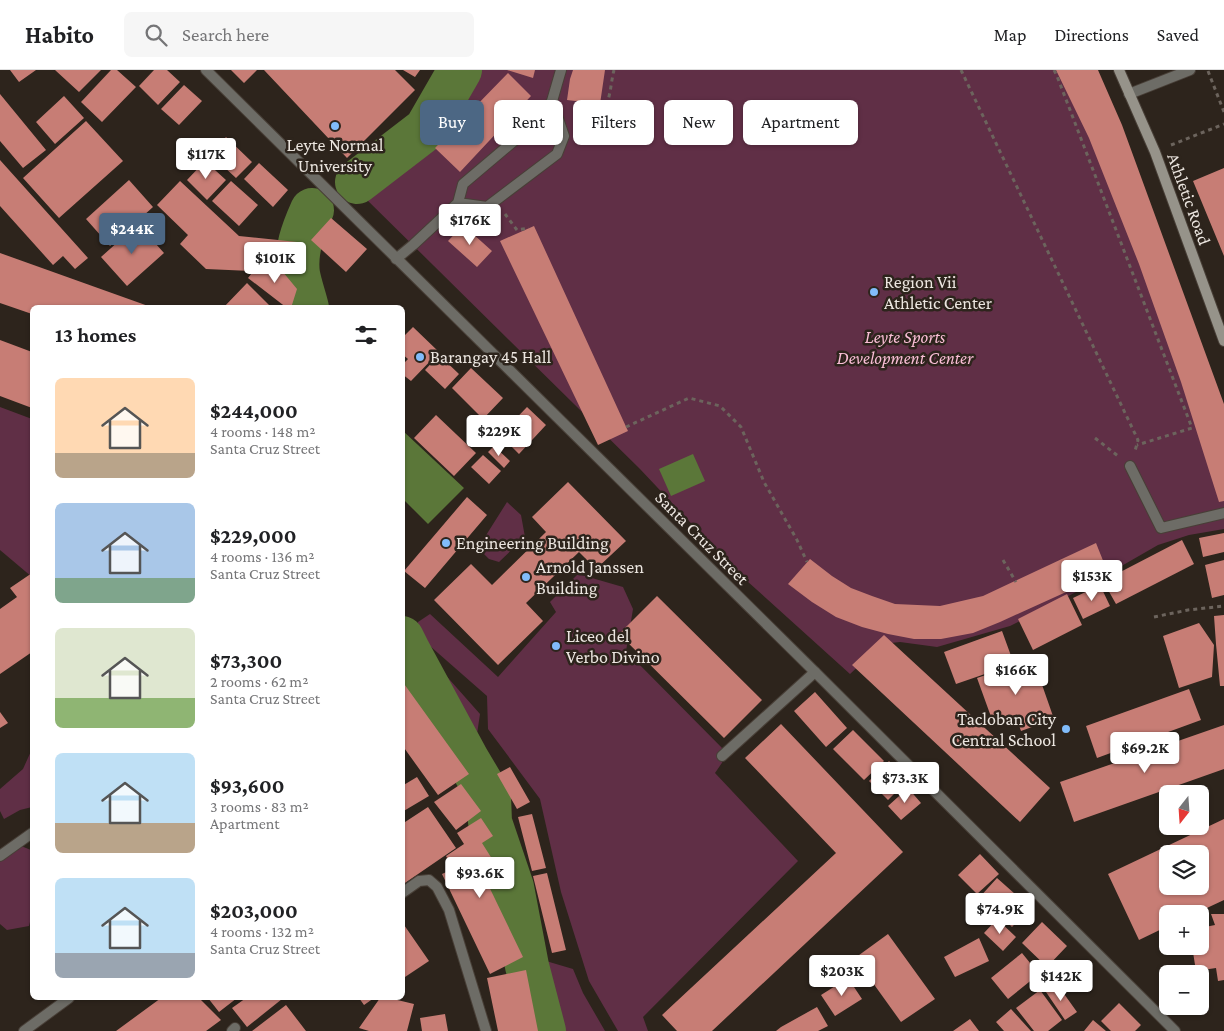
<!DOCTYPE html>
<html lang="en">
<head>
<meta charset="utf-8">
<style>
	:root { --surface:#fff; --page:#f6f6f6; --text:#202124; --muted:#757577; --line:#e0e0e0; --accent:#4c6784 }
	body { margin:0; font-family:"Crimson Pro",serif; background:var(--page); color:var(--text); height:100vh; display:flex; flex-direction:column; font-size:19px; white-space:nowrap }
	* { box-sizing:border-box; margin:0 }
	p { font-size:16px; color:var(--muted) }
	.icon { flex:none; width:28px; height:28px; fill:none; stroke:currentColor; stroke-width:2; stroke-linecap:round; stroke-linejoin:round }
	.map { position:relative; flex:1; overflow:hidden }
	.drawer { position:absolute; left:30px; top:235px; width:375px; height:695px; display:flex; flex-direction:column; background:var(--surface); border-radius:8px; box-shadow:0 1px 4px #0004 }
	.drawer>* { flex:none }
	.banner { position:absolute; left:420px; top:30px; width:475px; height:45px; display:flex; gap:10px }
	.needle { width:32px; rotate:197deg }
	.tools { position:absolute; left:1159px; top:715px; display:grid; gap:10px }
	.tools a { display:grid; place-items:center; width:50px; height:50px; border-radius:8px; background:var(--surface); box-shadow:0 1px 4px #0004; font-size:25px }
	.price { position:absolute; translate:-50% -42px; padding:0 11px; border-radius:5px; background:#fff; color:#222; font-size:16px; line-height:32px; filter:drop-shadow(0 1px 2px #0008) }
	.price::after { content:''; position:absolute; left:50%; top:30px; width:15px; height:11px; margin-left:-8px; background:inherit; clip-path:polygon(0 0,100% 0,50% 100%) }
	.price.active { background:var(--accent); color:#fff }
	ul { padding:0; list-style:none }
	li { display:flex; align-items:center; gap:15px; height:125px; padding:0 25px }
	li span { display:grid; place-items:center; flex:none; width:140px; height:100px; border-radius:8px; color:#555 }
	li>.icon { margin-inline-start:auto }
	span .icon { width:60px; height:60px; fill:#fffc; stroke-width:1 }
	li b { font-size:21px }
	h2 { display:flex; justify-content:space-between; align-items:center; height:60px; padding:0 25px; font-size:21px }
	.pill { padding:0 18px; border-radius:8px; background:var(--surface); box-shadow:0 1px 4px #0004; font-size:18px; line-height:45px }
	.pill.active { background:var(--accent); color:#fff }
	header { display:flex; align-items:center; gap:30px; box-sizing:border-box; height:70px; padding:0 25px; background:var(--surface); border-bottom:1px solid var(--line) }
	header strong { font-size:24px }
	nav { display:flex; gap:28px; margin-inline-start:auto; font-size:18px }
	.search { width:350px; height:45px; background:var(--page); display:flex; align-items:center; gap:12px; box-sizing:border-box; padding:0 18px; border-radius:8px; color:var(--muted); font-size:19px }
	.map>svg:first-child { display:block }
</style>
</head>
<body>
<header>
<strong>Habito</strong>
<div class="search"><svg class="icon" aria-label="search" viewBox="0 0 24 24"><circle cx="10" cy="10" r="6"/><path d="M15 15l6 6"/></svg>Search here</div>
<nav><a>Map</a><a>Directions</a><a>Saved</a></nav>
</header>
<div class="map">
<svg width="1224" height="961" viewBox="0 0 1224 961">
	<rect width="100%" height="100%" fill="#2d241c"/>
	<path fill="#602f46" d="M463,0H1092L1224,353V459L1189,465L1158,475L1078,521L1010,556L937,577L900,572L882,574L850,604L737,502L640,399L363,126L421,70Z
		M0,337L32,349V507L0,480Z
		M507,432L521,445L525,467L499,492L489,489L478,478Z
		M578,504L623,517L633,539L626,581L728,684L715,703L798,791L643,947L648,961H618L589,911L561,822L540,729L488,659L487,626L414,562L418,552L430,544L498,607L556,542L550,532Z
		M402,568L426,583L480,644L474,684L449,670L415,647L403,629Z
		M32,679V737L20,740L4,749L0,741V719L23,699Z
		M11,772L31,780C33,804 36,833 29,856L7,860L0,854V782Z
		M520,787L546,891L573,899L583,923L605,961H546L530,895L502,820L509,795Z"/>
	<path fill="#5b7739" d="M402,360L464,418L428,454L403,429Z
		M693,384L705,411L671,426L659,399Z"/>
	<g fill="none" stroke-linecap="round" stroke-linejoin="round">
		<path stroke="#5b7739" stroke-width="44" d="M357,112L426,59L460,0
			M307,238C304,226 300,215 298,204C295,181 303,160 312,140
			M402,568L409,582L467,689L489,726L490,752L512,817L527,896L544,961"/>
	</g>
	<path fill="#c77d75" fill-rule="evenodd" d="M10,0H36L19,12Z
		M55,0H101L79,22Z
		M111,0H117L136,17L102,52L81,32Z
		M154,0H167L180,12L158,35L139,16Z
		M231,0H257L244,13Z
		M264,0H395L415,20L347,88Z
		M403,0H420L415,7Z
		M507,0H535L533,8Z
		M573,0H605L600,34L567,30L570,9Z
		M1056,0H1098L1122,55L1224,334V431L1219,432L1181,312L1139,194L1089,68Z
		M508,3L531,26L460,102L435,78Z
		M184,15L202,31L179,55L161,39Z
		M0,24L46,80L23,98L0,71Z
		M64,26L84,48L55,74L36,52Z
		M86,51L123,91L59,148L23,108Z
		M226,67L252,92L236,108L210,84Z
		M0,90L88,188L75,199L63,186L53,195L0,136Z
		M205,91L226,110L207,130L187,110Z
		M259,93L288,120L273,137L244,109Z
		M1224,98V186L1193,111Z
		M129,110L153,137L110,176L86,149Z
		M180,111L239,166L297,172L294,196L253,191L251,201L206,199L180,174L188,165L157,135Z
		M231,111L258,135L239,156L212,131Z
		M331,148L367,179L346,202L311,170Z
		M138,154L164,183L127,216L101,187Z
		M463,155L492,181L477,197L448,171Z
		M534,156L628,361L598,375L500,171Z
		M0,183L151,237V238H32V244L0,233Z
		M259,194L278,196L297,219L291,238H287L248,208Z
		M247,213L272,238H223Z
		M413,257L439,282L411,311L402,304V295L408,289L402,284V268Z
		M0,270L32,282V338L0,326Z
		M439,285L459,304L445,319L425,300Z
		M471,298L503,328L483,349L452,318Z
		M527,337L546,355L519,384L500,365Z
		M436,345L476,383L454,406L414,368Z
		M494,376L510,391L504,398L488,382Z
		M483,385L501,401L489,414L471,397Z
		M568,412L626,471L596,499L579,482L526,533L543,551L498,595L434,530L471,494L492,515L546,462L532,447Z
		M467,427L487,445L425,518L404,501Z
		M1224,463V482L1203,487L1199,468Z
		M1182,470L1194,494L1116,534L1103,511Z
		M1096,473L1108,503L1000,552L973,563L941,569H914L888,564L862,557L836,547L812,532L788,514L810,489L832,506L851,518L872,526L895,534L940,536L983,526Z
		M1224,490V525L1212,528L1205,495Z
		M32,503V582L0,604V539L17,527L10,518Z
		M1100,515L1110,536L1083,549L1073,528Z
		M1067,524L1082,555L1033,580L1018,549Z
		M657,526L762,630L724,668L619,564Z
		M1224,545V616H1220L1216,574L1214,546Z
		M1199,553L1214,575L1212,607L1179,618L1163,566Z
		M1002,561L1014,594L956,614L944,582Z
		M884,565L1050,718L1020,752L852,595Z
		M1033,589L1054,649L1021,661L1016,647L994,655L977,608Z
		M402,611L469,704L438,725L402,675Z
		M1189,619L1201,650L1097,688L1086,656Z
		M815,622L847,658L826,677L794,641Z
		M0,642L8,653L0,658Z
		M781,654L903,782L712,961H677L662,945L836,783L745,688Z
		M1224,655V699L1074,752L1060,712Z
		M853,660L884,691L864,710L833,679Z
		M889,691L908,710L888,730L869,711Z
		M510,697L530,732L517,739L497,704Z
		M417,707L429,726L402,742V716Z
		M461,714L481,741L456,760L434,732Z
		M908,718L921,733L901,750L888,736Z
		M428,737L456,778L402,815V754Z
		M532,744L546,798L532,801L518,747Z
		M481,748L493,766L482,773L494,792L481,800L523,887L490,904L442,804L453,799L446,786L464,774L457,763Z
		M1224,749V830L1194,844H1168V856L1139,870L1108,804ZM1168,784H1200V816H1168Z
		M980,784L999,804L977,824L958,805Z
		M547,803L566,880L552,883L533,806Z
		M997,808L1015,824L986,855L969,839Z
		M1019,825L1031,837L1012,857L1000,845Z
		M1211,844H1224V910L1218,911L1216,898L1196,901L1192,876H1200V858L1215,855Z
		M997,849L1016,867L1003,881L984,863Z
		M402,852L429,891L402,909Z
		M1042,852L1067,876L1047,897L1022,873Z
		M888,864L935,929L901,952L855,888Z
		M979,868L989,891L955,907L944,887Z
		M1022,883L1039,904L1008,929L991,908Z
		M526,900L538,961H498L487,908Z
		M848,908L862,929L835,946L821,925Z
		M1057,914L1077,942L1065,950L1046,922Z
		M1040,920L1062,950L1048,961H1034L1016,938Z
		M161,928H199L221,950L206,961H116Z
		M208,928H237L219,942Z
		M246,928H281L282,929L247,957L232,938Z
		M359,928H374L364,935Z
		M380,928H389L414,934L407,961H369L359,958Z
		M1119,933L1141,955L1135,961H1111L1101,951Z
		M286,935L306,961H252Z
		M817,937L828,956L818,961H776L781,957Z
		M1011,939L1031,961H1004L996,952Z
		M445,944L448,961H422L420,948Z
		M970,949L979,961H953Z
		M1093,950L1106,961H1084Z"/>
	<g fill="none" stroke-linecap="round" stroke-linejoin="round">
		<defs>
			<path id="lane" d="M1129,24L1190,0
				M458,133L487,137L557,84L564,66L552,31
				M396,189L413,175L458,133L463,114L528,59L543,44L552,31L561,0
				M1130,396L1161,458L1224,443
				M722,686L815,602
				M0,786L32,763
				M402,823L419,811L429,810L437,817L449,840L486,961
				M24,961L69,928
				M232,961L235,958"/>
			<path id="street" d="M206,0L815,602L1175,961"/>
			<path id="secondary" d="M1119,0L1155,82L1224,271"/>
		</defs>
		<use href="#lane" stroke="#483f37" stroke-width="12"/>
		<use href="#street" stroke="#483f37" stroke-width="12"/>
		<use href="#secondary" stroke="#483f37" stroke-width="12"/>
		<path stroke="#6c645d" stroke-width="3" stroke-dasharray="4 4" stroke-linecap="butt" d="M961,0L1138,370L1135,381
			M1054,0L1057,6L1192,358L1137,375
			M1208,1L1224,42
			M580,55L581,40L595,33
			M579,63H646
			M599,64L598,46C611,36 610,15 614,0
			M1171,75L1224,54
			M505,144L517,160L529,158
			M626,357L689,328L720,336L741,357L764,412L797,470L807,492
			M1095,368L1118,386
			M1003,490L1016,512
			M1154,547L1188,540L1224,536
			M1049,915L1085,894"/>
		<use href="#lane" stroke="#6d6c66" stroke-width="10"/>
		<use href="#street" stroke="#6d6c66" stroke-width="10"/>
		<use href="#secondary" stroke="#96938a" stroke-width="10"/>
	</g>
	<g fill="#81bcfa" stroke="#2d241c" stroke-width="2">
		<circle cx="335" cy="56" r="5"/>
		<circle cx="874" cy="222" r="5"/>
		<circle cx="420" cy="287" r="5"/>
		<circle cx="446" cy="473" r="5"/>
		<circle cx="526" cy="507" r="5"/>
		<circle cx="556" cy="576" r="5"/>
		<circle cx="1066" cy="659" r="5"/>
	</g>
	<g text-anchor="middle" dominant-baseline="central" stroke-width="5" stroke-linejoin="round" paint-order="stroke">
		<g font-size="18" fill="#ece6e0" stroke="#2d241c" text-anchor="start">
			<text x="335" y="75" text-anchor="middle">Leyte Normal<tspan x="335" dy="21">University</tspan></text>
			<text x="884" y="212">Region Vii<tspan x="884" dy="21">Athletic Center</tspan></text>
			<text x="430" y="287">Barangay 45 Hall</text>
			<text x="456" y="473">Engineering Building</text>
			<text x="536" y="497">Arnold Janssen<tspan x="536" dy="21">Building</tspan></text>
			<text x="566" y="566">Liceo del<tspan x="566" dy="21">Verbo Divino</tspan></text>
			<text x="1056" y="649" text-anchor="end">Tacloban City<tspan x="1056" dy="21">Central School</tspan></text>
		</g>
		<g font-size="18" fill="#ece6e0" stroke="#2d241c">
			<text transform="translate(1189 129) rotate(70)">Athletic Road</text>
			<text transform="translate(702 468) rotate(45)">Santa Cruz Street</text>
		</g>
		<g font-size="18" font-style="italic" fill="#fabed6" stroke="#2d241c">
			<text x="905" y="267">Leyte Sports<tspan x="905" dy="21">Development Center</tspan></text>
		</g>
	</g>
</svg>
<div class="tools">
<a><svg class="needle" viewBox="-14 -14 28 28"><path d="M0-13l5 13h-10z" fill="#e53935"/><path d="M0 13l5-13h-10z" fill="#757577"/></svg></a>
<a><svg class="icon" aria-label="layers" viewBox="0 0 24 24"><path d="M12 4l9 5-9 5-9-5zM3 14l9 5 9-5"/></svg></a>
<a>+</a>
<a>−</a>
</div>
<b class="price" style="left:206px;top:110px">$117K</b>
<b class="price" style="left:470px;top:176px">$176K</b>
<b class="price active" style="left:132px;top:185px">$244K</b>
<b class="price" style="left:275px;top:214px">$101K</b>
<b class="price" style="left:499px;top:387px">$229K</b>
<b class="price" style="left:1092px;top:532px">$153K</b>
<b class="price" style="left:1016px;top:626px">$166K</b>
<b class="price" style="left:1145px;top:704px">$69.2K</b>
<b class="price" style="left:905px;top:734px">$73.3K</b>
<b class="price" style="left:480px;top:829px">$93.6K</b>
<b class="price" style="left:1000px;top:865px">$74.9K</b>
<b class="price" style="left:842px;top:927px">$203K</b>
<b class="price" style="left:1061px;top:932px">$142K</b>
<div class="banner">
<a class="pill active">Buy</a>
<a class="pill">Rent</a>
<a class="pill">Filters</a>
<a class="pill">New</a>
<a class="pill">Apartment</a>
</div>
<section class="drawer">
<h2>13 homes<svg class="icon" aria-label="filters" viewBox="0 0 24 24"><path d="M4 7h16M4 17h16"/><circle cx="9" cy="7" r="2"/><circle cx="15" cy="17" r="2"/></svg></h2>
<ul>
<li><span style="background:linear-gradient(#ffd9b3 75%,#b9a48a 0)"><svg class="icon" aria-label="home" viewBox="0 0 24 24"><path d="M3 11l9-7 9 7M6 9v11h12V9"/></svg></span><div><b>$244,000</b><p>4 rooms · 148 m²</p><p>Santa Cruz Street</p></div></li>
<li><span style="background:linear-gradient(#a9c7e8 75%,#7fa58c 0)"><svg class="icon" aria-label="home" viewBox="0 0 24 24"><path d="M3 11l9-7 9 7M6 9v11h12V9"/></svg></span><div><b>$229,000</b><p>4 rooms · 136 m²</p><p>Santa Cruz Street</p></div></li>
<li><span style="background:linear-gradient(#dfe7d0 70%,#8fb573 0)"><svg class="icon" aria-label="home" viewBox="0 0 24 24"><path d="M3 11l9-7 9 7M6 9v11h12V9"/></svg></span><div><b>$73,300</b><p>2 rooms · 62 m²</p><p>Santa Cruz Street</p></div></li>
<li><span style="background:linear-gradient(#bfe0f5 70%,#b9a48a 0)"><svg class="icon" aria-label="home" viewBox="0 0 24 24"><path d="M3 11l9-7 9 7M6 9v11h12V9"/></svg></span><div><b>$93,600</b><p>3 rooms · 83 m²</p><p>Apartment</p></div></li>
<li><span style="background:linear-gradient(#bfe0f5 75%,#9aa5b1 0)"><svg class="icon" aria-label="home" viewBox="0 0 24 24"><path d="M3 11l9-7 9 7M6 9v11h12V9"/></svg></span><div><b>$203,000</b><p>4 rooms · 132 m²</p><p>Santa Cruz Street</p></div></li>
</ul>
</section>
</div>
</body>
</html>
